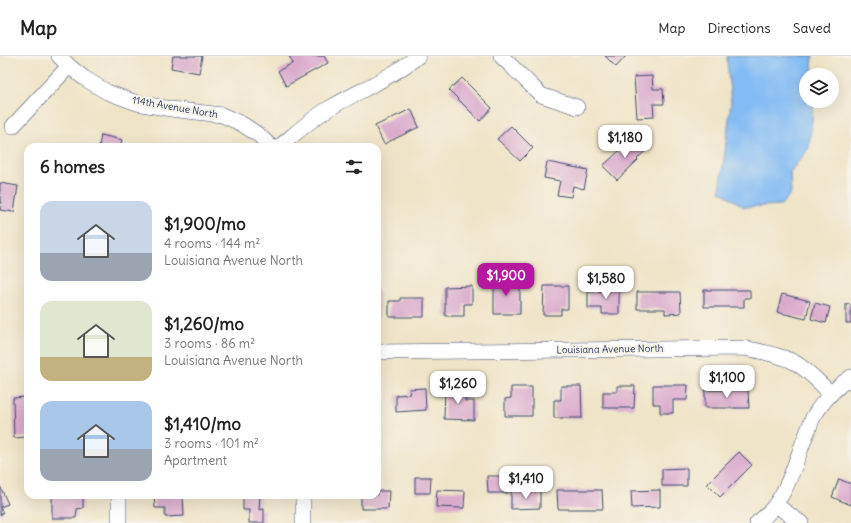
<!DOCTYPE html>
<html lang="en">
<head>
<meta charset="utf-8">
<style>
	:root { --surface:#fff; --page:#f2f2f2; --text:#222; --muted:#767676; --line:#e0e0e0; --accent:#b5179e }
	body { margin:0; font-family:Delius,sans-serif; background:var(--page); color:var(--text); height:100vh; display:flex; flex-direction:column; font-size:15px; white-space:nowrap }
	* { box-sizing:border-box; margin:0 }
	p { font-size:13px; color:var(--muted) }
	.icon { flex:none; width:22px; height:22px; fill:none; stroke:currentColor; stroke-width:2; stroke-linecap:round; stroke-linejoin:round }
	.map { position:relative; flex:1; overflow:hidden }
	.panel { position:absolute; left:24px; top:87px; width:357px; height:356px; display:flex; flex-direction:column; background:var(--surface); border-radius:12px; box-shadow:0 4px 16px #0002 }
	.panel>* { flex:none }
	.fabs { position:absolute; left:799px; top:12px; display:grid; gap:8px }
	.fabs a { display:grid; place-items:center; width:40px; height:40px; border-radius:50%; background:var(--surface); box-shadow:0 4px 16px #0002; font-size:20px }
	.price { position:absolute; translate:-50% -34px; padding:0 9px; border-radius:8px; background:#fff; color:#222; font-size:13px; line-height:26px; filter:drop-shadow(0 1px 2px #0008) }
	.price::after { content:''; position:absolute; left:50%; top:24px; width:12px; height:9px; margin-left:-6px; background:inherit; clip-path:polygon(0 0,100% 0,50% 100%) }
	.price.on { background:var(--accent); color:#fff }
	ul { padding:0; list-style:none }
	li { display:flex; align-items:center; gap:12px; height:100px; padding:0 16px }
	li span { display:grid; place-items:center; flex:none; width:112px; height:80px; border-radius:12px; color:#555 }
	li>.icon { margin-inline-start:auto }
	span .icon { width:48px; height:48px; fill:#fffc; stroke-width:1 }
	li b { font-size:17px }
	h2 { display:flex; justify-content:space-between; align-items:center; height:48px; padding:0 16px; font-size:17px }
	header { display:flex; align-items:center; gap:24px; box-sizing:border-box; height:56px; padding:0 20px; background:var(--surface); border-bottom:1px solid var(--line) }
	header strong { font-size:19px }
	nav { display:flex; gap:22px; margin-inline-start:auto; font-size:14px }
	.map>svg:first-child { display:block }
</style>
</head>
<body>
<header>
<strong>Map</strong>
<nav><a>Map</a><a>Directions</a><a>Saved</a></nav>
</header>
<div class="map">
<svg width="851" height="467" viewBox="0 0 851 467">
	<rect width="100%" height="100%" fill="#f7f3e8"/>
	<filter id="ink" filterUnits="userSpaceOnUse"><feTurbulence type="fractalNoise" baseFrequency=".025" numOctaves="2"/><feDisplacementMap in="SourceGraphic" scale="8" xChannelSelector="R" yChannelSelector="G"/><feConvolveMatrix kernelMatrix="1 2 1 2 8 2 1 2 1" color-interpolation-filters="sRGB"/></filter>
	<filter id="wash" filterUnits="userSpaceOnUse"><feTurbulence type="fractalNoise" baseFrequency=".012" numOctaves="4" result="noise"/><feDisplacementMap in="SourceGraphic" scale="16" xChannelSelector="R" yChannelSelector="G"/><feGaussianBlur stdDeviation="0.9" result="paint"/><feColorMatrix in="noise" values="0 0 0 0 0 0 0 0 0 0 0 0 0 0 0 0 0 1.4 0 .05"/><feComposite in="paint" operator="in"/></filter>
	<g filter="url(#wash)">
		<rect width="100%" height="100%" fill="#efe4c7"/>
		<path fill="#83bcf4" stroke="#4f76a9" d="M727,0H814L812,3L813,19H806V45H814L809,92L790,116L791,137L781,149L744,151L720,135L731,46L727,5Z"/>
		<g id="blocks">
			<path fill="#daabcc" d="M173,0H202L199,17L171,12Z
				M289,0H324L328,7L286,30L278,15L293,7Z
				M605,0H626L616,11Z
				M652,20L653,33H663L664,48H653L654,61L637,62L634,21Z
				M462,22L492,52L480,65L449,34Z
				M411,53L419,71L384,88L375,70Z
				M511,70L533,92L520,105L497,83Z
				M101,79L122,84L120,91H99Z
				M634,81L646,94L637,103L638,104L617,124L603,110Z
				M547,106L588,114L584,133L573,130L571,141L557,139L560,125L544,122Z
				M0,127L18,130L14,156L0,154L2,146H0Z
				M494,220H507V229H520V258H494Z
				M610,227H619V258H602V252H588V236L610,235Z
				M472,230V248H464V260H445V231Z
				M544,230H568V253H561V259H543Z
				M704,234H750V242H744V251H704Z
				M377,235H379V261H377Z
				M637,236H680L681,257L665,258V253H637Z
				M782,238L810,245L806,263L777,256Z
				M400,242H424V261H389V245H400Z
				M815,247L830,251L826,267L811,263Z
				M846,248L851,249V267H846Z
				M653,329H688L687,344H673V357H660V348H653Z
				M561,330H581L582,362H554V344H561Z
				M617,330H635L634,352H603V336H617Z
				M445,331L465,332V345H474V364L444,363Z
				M511,331H532V360H505V343L511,342Z
				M425,332L426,354L396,356V339L410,338L409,333Z
				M705,334H748L749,352H705Z
				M28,341V381L14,382L13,342Z
				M379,346L380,361H377V347Z
				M739,396L752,409L720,441L707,428Z
				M687,412V430H662V413Z
				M487,420H507L508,437H488Z
				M415,421H431L430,437H415Z
				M839,423L851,428V449L832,441Z
				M0,430L8,448L0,451L3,457L0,459Z
				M437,434L465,435L464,452L436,451Z
				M540,434V452L511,453V435Z
				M557,434H602L603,453H558Z
				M660,434V451L632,452L631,435Z
				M377,435H389L388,453H361V439H377Z
				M54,439H83V452L77,453L76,462H52V440Z
				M154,439H183L184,460L165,461V452H155Z
				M243,439H260L259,454L264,453V467H249V454H243Z"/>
		</g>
	</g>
	<g filter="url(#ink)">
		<use href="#blocks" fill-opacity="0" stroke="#3b4a6e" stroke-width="1"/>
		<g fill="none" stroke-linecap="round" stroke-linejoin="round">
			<defs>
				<path id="street" d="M59,0L69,10L84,22L107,36L137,47L171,53L222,59L242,68L260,80L271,91
					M501,0L541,39L577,51
					M13,70L69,10
					M279,91C295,78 310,64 328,53C358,35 391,22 418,0
					M377,296L744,292C760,295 776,298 792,305C805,311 820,327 830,337
					M119,439V467
					M303,439V467
					M776,449L801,467
					M757,467C789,444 794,405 809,372C811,367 812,362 815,358C825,342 836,331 851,321"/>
			</defs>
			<use href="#street" stroke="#3b4a6e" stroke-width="16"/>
			<use href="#street" stroke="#fff" stroke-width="15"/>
		</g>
	</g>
	<g text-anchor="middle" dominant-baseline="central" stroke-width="4" stroke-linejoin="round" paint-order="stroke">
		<g font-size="10" fill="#1b2f5e" stroke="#f7f3e8">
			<text transform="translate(175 51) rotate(10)">114th Avenue North</text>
			<text transform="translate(610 293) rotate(-1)">Louisiana Avenue North</text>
		</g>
	</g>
</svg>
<div class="fabs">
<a><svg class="icon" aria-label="layers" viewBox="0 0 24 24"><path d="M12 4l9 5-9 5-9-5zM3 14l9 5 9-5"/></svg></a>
</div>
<b class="price" style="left:625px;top:103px">$1,180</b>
<b class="price on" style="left:506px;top:241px">$1,900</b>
<b class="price" style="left:606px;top:244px">$1,580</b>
<b class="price" style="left:727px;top:343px">$1,100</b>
<b class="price" style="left:458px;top:349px">$1,260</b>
<b class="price" style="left:526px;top:444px">$1,410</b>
<section class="panel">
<h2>6 homes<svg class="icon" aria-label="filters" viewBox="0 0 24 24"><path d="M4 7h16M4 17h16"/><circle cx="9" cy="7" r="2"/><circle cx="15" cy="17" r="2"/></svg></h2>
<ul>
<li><span style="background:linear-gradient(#c9d6e8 65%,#9aa5b1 0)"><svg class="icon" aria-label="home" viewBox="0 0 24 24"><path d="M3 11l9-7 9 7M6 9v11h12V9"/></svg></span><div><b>$1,900/mo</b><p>4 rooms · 144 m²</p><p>Louisiana Avenue North</p></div></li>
<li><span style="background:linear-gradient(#dfe7d0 70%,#c2b280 0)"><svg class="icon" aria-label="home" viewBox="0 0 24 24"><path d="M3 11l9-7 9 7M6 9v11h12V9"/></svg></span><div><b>$1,260/mo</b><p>3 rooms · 86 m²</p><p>Louisiana Avenue North</p></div></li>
<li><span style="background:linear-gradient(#a9c7e8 60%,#9aa5b1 0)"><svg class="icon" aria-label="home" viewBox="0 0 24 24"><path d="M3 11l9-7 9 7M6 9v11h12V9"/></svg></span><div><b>$1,410/mo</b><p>3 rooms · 101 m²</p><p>Apartment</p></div></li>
</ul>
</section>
</div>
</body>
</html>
